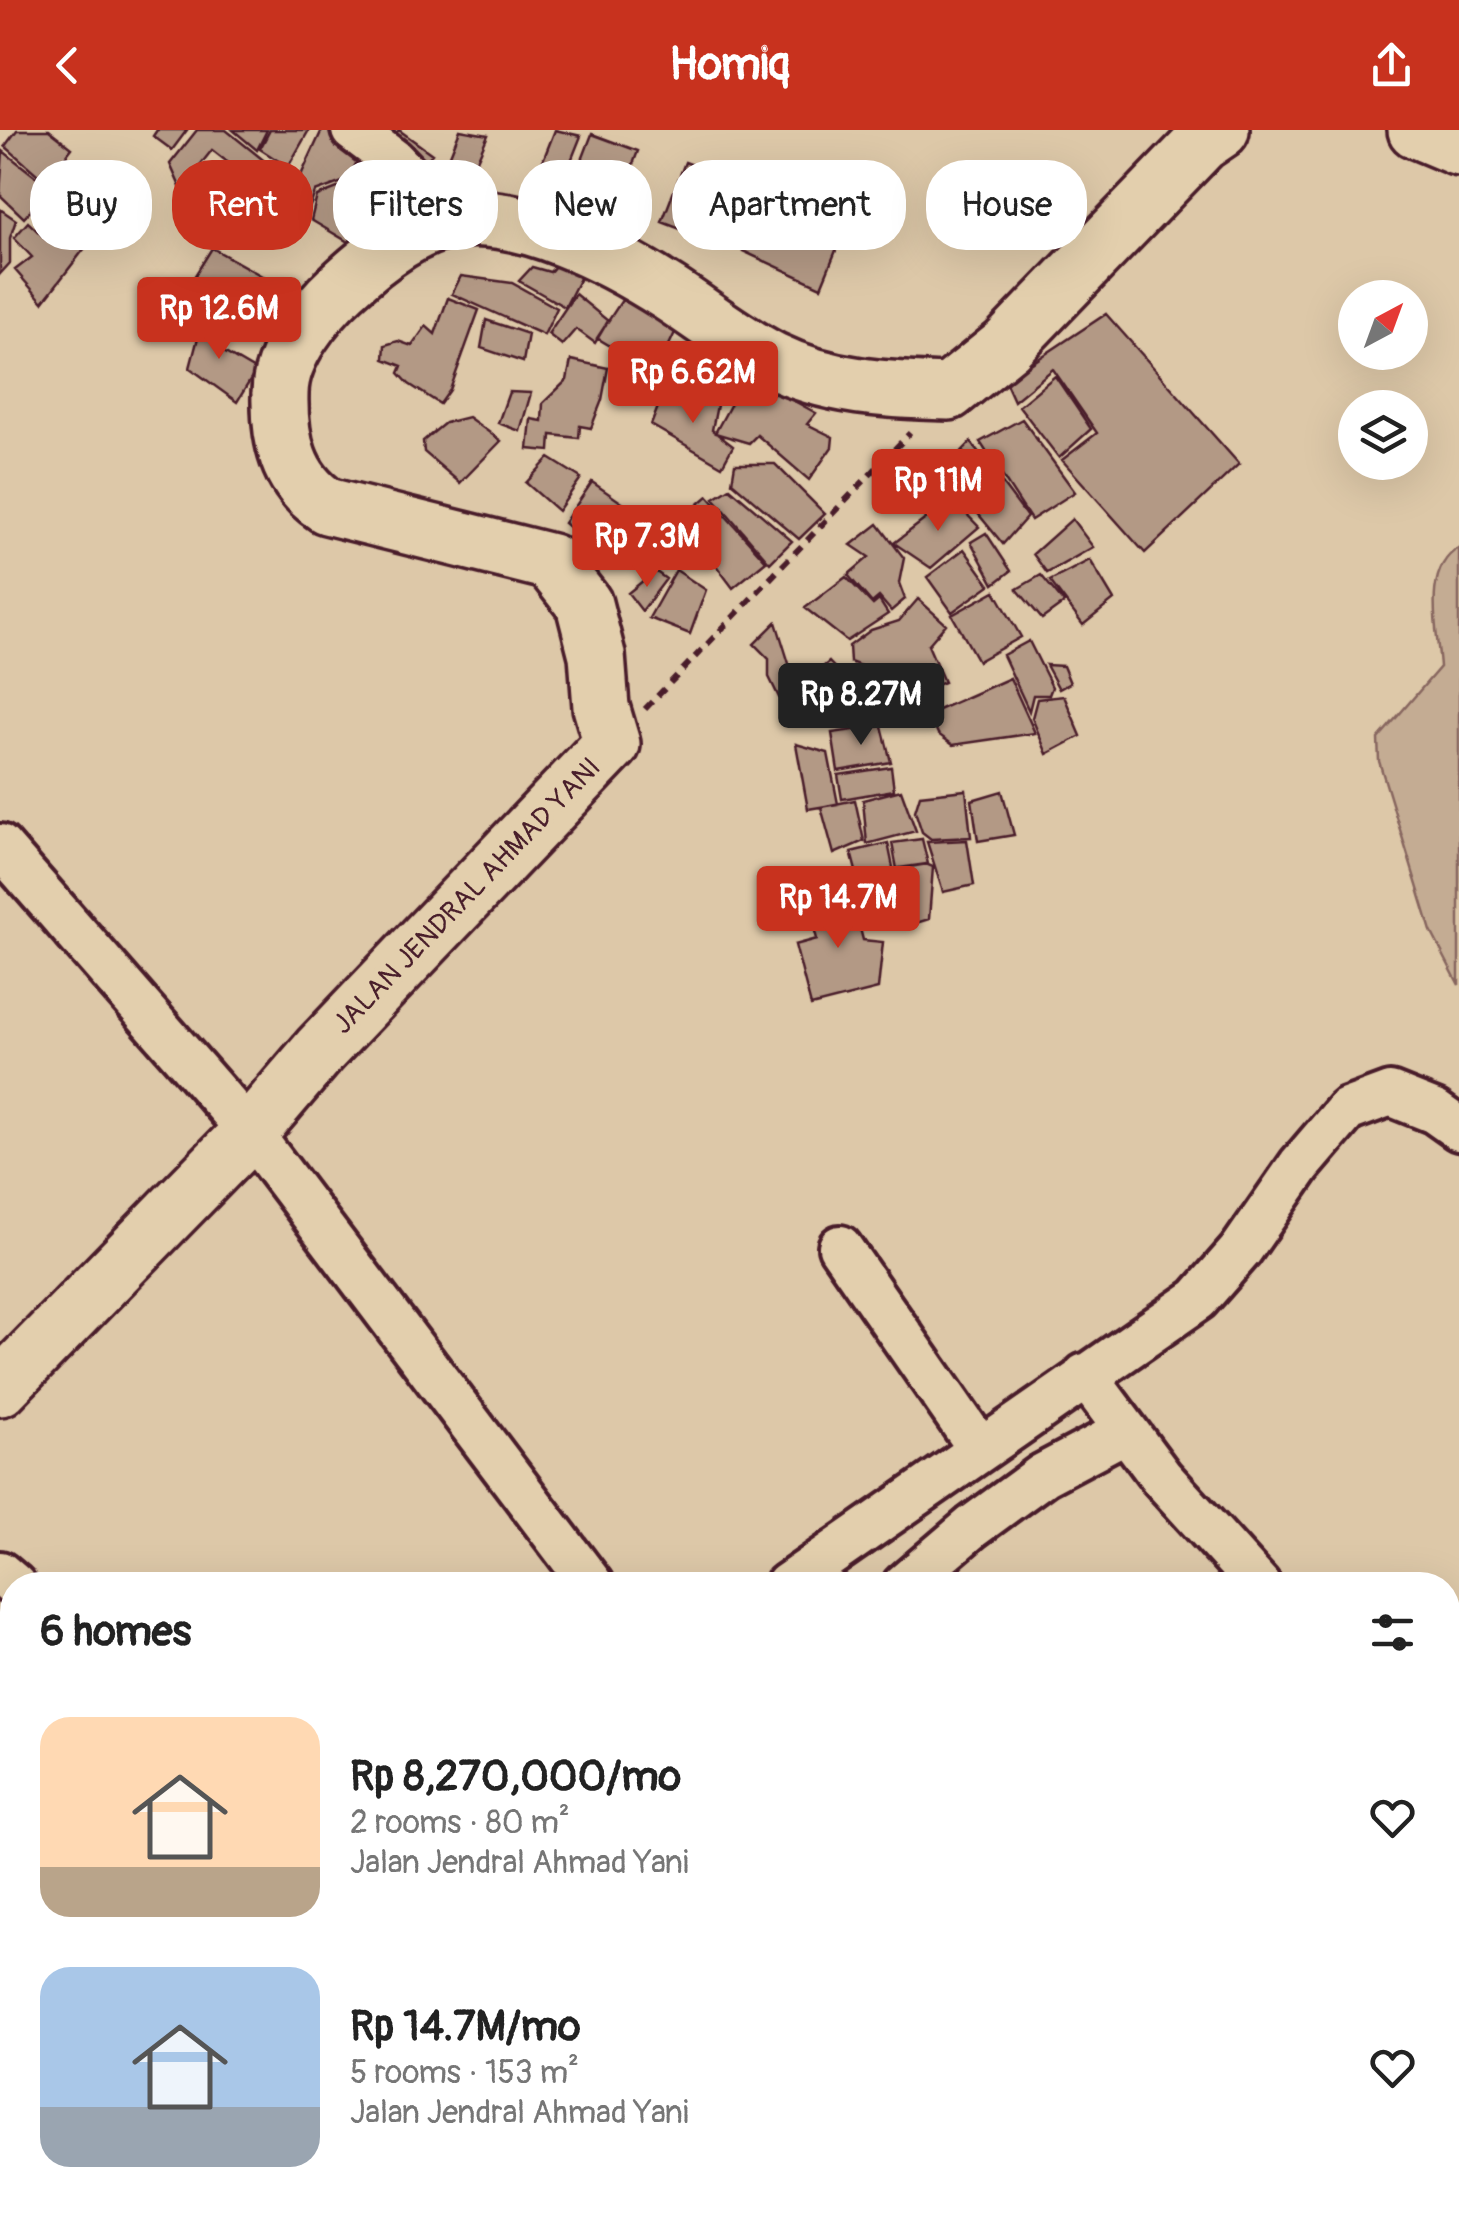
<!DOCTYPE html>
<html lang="en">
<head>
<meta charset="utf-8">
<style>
	:root { --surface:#fff; --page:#f2f2f2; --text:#222; --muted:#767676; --accent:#c8321e }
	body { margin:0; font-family:Pangolin,sans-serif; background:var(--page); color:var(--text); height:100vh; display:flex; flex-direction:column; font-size:38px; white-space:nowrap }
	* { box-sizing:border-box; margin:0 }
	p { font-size:32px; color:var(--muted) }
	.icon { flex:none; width:55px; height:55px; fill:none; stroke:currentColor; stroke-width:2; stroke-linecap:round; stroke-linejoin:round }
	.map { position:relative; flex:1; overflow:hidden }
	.panel { position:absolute; left:0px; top:1442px; width:1460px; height:642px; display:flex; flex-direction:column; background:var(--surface); border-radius:40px 40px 0 0; box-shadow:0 10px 40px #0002 }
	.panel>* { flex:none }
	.guide { position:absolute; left:30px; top:30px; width:1400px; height:90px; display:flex; gap:20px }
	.needle { width:65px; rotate:41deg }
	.buttons { position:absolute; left:1338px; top:150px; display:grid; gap:20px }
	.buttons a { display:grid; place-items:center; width:90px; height:90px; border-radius:50%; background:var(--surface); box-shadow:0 10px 40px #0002; font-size:50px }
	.price { position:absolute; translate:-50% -85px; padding:0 22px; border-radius:10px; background:var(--accent); color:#fff; font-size:32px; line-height:65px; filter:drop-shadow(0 2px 5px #0008) }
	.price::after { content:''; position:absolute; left:50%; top:60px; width:30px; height:22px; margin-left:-15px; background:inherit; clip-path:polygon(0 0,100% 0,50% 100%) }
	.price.on { background:#222; color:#fff }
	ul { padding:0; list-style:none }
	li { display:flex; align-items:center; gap:30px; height:250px; padding:0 40px }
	li span { display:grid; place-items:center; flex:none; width:280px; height:200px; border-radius:30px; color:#555 }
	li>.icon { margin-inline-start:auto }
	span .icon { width:120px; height:120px; fill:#fffc; stroke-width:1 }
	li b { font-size:42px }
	h2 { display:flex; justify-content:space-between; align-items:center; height:120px; padding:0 40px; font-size:42px }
	.tag { padding:0 35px; border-radius:40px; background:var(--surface); box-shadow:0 10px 40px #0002; font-size:35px; line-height:90px }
	.tag.on { background:var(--accent); color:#fff }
	header { display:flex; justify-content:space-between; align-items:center; height:130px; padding:0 40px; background:var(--accent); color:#fff; font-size:45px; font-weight:800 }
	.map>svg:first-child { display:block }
</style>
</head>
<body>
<header><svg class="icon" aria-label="back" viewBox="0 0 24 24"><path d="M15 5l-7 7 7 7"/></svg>Homiq<svg class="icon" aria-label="share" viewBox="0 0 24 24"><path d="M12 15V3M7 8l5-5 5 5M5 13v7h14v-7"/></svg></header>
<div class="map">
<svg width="1459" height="2084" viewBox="0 0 1459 2084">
	<rect width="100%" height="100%" fill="#ddc8a8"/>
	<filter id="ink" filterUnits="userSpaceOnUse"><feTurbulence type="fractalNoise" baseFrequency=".01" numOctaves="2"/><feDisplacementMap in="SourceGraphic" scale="20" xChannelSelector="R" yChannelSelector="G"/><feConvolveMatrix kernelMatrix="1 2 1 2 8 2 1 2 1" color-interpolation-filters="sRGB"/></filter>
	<g filter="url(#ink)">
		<path fill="#c4ac93" stroke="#87665f" stroke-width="2.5" d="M1459,418V855L1431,801L1379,631L1378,609L1440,537C1438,503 1421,439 1459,418Z"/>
		<path fill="#b39985" stroke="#4a1f2b" stroke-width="2.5" d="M17,0H49L72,18L46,52L5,16Z
			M157,0H187L172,20L153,6Z
			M197,0H226L277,41L229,101L202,79L235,38L212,20L181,59L170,34Z
			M233,0H267L257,20Z
			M270,0H309L288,37L260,19Z
			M322,0H331L364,17L348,50L315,62L308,82L291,67Z
			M399,0L432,24L414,44L381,16Z
			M460,0L488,5L471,44L448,30Z
			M555,0L581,6L565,46L542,33Z
			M592,4L638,21L615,82L569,64Z
			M3,21L50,58L24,88L0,65Z
			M685,32L731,49L709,110L662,92Z
			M345,55L376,85L355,116L311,90L317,66Z
			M0,79L16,90L10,108V133L0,144Z
			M756,87L837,118L821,157L743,121Z
			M64,91L88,114L43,172L15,140L32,127L14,108L28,92L46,109Z
			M212,118L280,156L281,169L291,177L272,203L248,188L242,201L186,160Z
			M561,129L580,148L565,177L519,151L532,137L550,142Z
			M461,146L512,153L557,178L544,205L452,164Z
			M575,164L608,191L595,213L576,199L562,215L548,204Z
			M448,168L479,180L450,260L440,274L409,254L399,243L402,236L384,229L385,215L398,211L412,216L426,196L435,204Z
			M622,170L679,194L656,243L597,208Z
			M1106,184L1239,334L1145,423L1062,330L1097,303L1053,239L1014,271L1005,251Z
			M204,185L221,196L222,221L256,241L237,272L190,238Z
			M486,190L528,204L523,232L481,218Z
			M571,230L608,238L602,270L591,298L580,296L579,308L551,305L550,321L528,319L531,289L542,291L543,273L567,250Z
			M1055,246L1091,299L1059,328L1019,276Z
			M767,256L816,283L807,294L833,307L832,317L809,350L757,305L749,313L715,303L740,257L761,270Z
			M509,262L531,263L520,301L498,293Z
			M696,263L718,270L712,300L733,316L722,336L651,295L663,264L692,280Z
			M468,287L501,311L460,353L424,322L423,311L445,293Z
			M1022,289L1075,362L1031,390L980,312Z
			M971,312L1027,387L1003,414L943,341Z
			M549,328L581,348L558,381L526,353Z
			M735,334H775L825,384L799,409L732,352Z
			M592,352L644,388L612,435L564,393Z
			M730,358L792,411L770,433L714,368Z
			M708,366L766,431L733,458L681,389Z
			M952,369L979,397L931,438L894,413Z
			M1072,389L1093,417L1047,443L1033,424Z
			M878,394L904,428L899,453L905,469L891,481L879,467L872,473L848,445L869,427L851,415Z
			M986,403L1011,441L994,454L971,412Z
			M964,419L990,455L952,482L927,447Z
			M1090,430L1114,470L1083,495L1050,451Z
			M676,440L706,460L690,504L649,488Z
			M655,441L666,449L642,481L628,463Z
			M1041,445L1064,473L1042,489L1017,459Z
			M846,447L873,475L879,470L888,484L847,511L805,478Z
			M995,461L1021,507L978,531L952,485Z
			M918,469L946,494L928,515L944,552L923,560L918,547L912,550L887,560L892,573L881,578L863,537L850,532L849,516L871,500L899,491Z
			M776,492L797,559L805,550L825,572L791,592L769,547V529L754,514Z
			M1029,511L1052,557L1049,565H1033L1029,581L1003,525Z
			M829,532L852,556L833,577L807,550Z
			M1046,535L1063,536L1070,553L1059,559Z
			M1010,548L1035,603L953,615L938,604L929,584Z
			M1064,566L1081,606L1047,624L1032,588L1037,569Z
			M882,596L891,632L838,641L832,603Z
			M796,614L828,623L838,674L808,679Z
			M891,637L894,660L842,669L838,645Z
			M901,660L916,701L867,714L863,670Z
			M966,660L971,707L931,709L922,702L915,681L920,665Z
			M1002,661L1014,705L978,711L972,670Z
			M855,670L864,711L834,724L821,677Z
			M922,709L928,734L897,739L892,713Z
			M967,710L974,755L943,762L927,712Z
			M888,713L896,752L861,760L851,722Z
			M926,734L933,737L929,789L910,795L899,738Z
			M849,756L863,810L883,812L878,859L811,876L795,815L817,809L806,767Z"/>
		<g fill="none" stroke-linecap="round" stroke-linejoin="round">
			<defs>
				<path id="minor" d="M353,0L393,30L451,90
					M0,716L250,1002L592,1455
					M840,1117L980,1319
					M1085,1245L1161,1347L1259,1455
					M0,1443L14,1455
					M787,1455L1198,1169L1241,1120L1300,1035L1347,980L1390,964L1435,982L1459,999
					M904,1455L972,1397L1043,1345L1124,1302
					M0,1588C13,1609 12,1619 0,1640
					M1448,2029L1459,2031
					M858,2072L872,2084
					M98,2084L108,2072
					M673,2084L684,2072
					M1308,2084L1328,2072"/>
				<path id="primary" d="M1416,0L1459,18
					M0,1258L250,1002L320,920L612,614L601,577L597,525L584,474L551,432L327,376C287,350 279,308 280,264C280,224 316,181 343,156C371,130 413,96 452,90C522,79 614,128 670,164C704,186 736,212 772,230C829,258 887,260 949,262L1007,215L1202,13L1221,0"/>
			</defs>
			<use href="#minor" stroke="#4a1f2b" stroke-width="50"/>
			<use href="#primary" stroke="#4a1f2b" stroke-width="62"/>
			<path stroke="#4a1f2b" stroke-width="6" stroke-dasharray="10 8" stroke-linecap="butt" d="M645,579L910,303"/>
			<use href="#minor" stroke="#e3cfad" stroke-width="42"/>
			<use href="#primary" stroke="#e3cfad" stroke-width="55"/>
		</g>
	</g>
	<g text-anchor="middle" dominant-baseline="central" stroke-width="10" stroke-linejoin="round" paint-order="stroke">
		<g font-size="28" fill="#4a1f2b" stroke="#e3cfad">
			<text transform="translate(467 766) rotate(-46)">JALAN JENDRAL AHMAD YANI</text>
		</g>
	</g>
</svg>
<div class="buttons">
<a><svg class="needle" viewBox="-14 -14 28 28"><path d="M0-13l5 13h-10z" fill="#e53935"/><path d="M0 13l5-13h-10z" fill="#767676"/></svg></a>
<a><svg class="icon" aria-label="layers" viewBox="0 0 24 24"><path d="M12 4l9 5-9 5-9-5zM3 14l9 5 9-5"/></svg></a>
</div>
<b class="price" style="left:219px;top:232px">Rp 12.6M</b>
<b class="price" style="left:693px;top:296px">Rp 6.62M</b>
<b class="price" style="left:938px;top:404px">Rp 11M</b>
<b class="price" style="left:647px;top:460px">Rp 7.3M</b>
<b class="price on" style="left:861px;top:618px">Rp 8.27M</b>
<b class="price" style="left:838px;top:821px">Rp 14.7M</b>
<div class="guide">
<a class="tag">Buy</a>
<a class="tag on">Rent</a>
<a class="tag">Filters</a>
<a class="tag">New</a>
<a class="tag">Apartment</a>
<a class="tag">House</a>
</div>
<section class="panel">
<h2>6 homes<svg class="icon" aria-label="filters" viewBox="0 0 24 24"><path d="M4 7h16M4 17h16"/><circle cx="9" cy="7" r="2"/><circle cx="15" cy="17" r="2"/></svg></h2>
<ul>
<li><span style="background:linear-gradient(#ffd9b3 75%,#b9a48a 0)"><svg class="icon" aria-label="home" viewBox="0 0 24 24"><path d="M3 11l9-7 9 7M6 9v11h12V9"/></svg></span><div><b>Rp 8,270,000/mo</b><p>2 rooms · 80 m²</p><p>Jalan Jendral Ahmad Yani</p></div><svg class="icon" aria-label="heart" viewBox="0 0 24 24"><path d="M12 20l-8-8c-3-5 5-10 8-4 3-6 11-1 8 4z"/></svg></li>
<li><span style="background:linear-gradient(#a9c7e8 70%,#9aa5b1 0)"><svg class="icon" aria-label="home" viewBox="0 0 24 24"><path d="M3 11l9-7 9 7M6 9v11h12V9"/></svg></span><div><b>Rp 14.7M/mo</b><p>5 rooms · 153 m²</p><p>Jalan Jendral Ahmad Yani</p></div><svg class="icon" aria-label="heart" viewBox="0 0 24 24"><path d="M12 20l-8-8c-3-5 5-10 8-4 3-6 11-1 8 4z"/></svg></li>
</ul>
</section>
</div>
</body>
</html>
